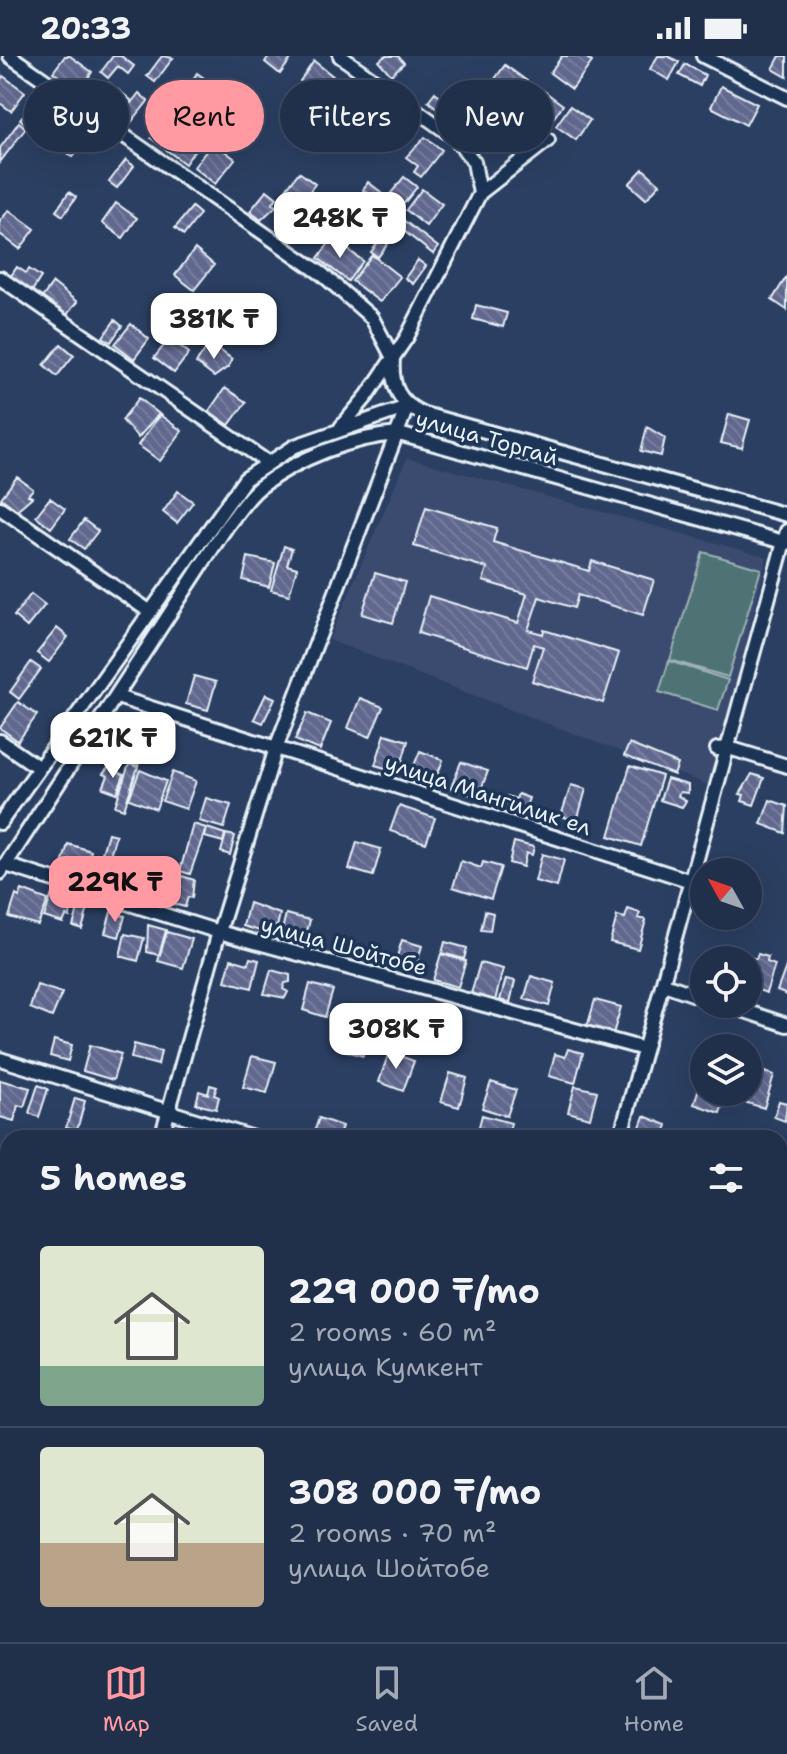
<!DOCTYPE html>
<html lang="en">
<head>
<meta charset="utf-8">
<style>
	:root { --surface:#202f4a; --page:#2d3b54; --text:#f1f3f6; --muted:#a2a9b5; --line:#3d4a62; --accent:#ff9aa2 }
	body { margin:0; font-family:"Shantell Sans",sans-serif; background:var(--page); color:var(--text); height:100vh; display:flex; flex-direction:column; font-size:30px; white-space:nowrap }
	* { box-sizing:border-box; margin:0 }
	p { font-size:26px; color:var(--muted) }
	.icon { flex:none; width:44px; height:44px; fill:none; stroke:currentColor; stroke-width:2; stroke-linecap:round; stroke-linejoin:round }
	.map { position:relative; flex:1; overflow:hidden }
	.drawer { position:absolute; left:0px; top:1074px; width:788px; height:512px; display:flex; flex-direction:column; background:var(--surface); border-radius:24px 24px 0 0; box-shadow:0 8px 32px #0002,0 0 0 2px var(--line) }
	.drawer>* { flex:none }
	.hud { position:absolute; left:24px; top:24px; width:740px; height:72px; display:flex; gap:16px }
	.needle { width:52px; rotate:310deg }
	.controls { position:absolute; left:690px; top:802px; display:grid; gap:16px }
	.controls a { display:grid; place-items:center; width:72px; height:72px; border-radius:50%; background:var(--surface); box-shadow:0 8px 32px #0002,0 0 0 2px var(--line); font-size:40px }
	.price { position:absolute; translate:-50% -68px; padding:0 18px; border-radius:16px; background:#fff; color:#222; font-size:26px; line-height:52px; filter:drop-shadow(0 2px 4px #0008) }
	.price::after { content:''; position:absolute; left:50%; top:48px; width:24px; height:18px; margin-left:-12px; background:inherit; clip-path:polygon(0 0,100% 0,50% 100%) }
	.price.selected { background:var(--accent); color:#111 }
	ul { padding:0; list-style:none }
	li { display:flex; align-items:center; gap:24px; height:200px; padding:0 40px }
	li+li { border-top:2px solid var(--line) }
	li span { display:grid; place-items:center; flex:none; width:224px; height:160px; border-radius:8px; color:#555 }
	li>.icon { margin-inline-start:auto }
	span .icon { width:96px; height:96px; fill:#fffc; stroke-width:1 }
	li b { font-size:34px }
	h2 { display:flex; justify-content:space-between; align-items:center; height:96px; padding:0 40px; font-size:34px }
	.tag { padding:0 28px; border-radius:36px; background:var(--surface); box-shadow:0 8px 32px #0002,0 0 0 2px var(--line); font-size:28px; line-height:72px }
	.tag.selected { background:var(--accent); color:#111 }
	.status { display:flex; justify-content:space-between; align-items:center; height:56px; padding:0 40px; background:var(--surface); direction:ltr }
	.status svg { height:22px; fill:currentColor }
	.tab-bar { display:flex; justify-content:space-around; align-items:center; height:112px; border-top:2px solid var(--line); background:var(--surface); font-size:22px; color:var(--muted) }
	.tab-bar a { display:grid; justify-items:center; gap:4px }
	.tab-bar .selected { color:var(--accent) }
	.map>svg:first-child { display:block }
</style>
</head>
<body>
<div class="status"><b>20:33</b><svg viewBox="0 0 49 12"><path d="M0 12V9h3v3zM5 12V6h3v6zM10 12V3h3v9zM15 12V0h3v12zM26 1h20v11H26zM47 4h2v5h-2z"/></svg></div>
<div class="map">
<svg width="787" height="1586" viewBox="0 0 787 1586">
	<defs>
		<pattern id="building-back-hatch" width="6" height="6" patternUnits="userSpaceOnUse" patternTransform="scale(2)"><rect width="6" height="6" fill="#61678e"/><path d="M-1 5l2 2M0 0l6 6M5-1l2 2" fill="none" stroke="#787d9f"/></pattern>
	</defs>
	<rect width="100%" height="100%" fill="#2b3f62"/>
	<filter id="ink" filterUnits="userSpaceOnUse"><feTurbulence type="fractalNoise" baseFrequency=".0125" numOctaves="2"/><feDisplacementMap in="SourceGraphic" scale="16" xChannelSelector="R" yChannelSelector="G"/><feConvolveMatrix kernelMatrix="1 2 1 2 8 2 1 2 1" color-interpolation-filters="sRGB"/></filter>
	<g filter="url(#ink)">
		<path fill="#3b4b6f" d="M407,402L767,501L711,730L329,584Z"/>
		<path fill="#4f7374" stroke="#9cb2b6" stroke-width="2" d="M703,496L761,513L728,621L670,604Z
			M669,605L728,624L718,654L659,636Z"/>
		<path fill="url(#building-back-hatch)" stroke="#e8f1f8" stroke-width="2" d="M65,0H70L92,16L79,35L53,16Z
			M113,0H121L134,10L128,18L118,10L108,22L101,16Z
			M162,0L173,2L155,26L147,20Z
			M269,0H293L280,18L265,6Z
			M385,0H398L404,7L391,19L379,5Z
			M562,0H584L592,6L572,33L550,17Z
			M658,0H668L679,6L669,24L650,13Z
			M780,0H787V21L773,13Z
			M314,5L334,21L319,40L300,25Z
			M685,8L705,19L700,30L679,19Z
			M505,9L531,28L516,47L510,42L505,48L487,34Z
			M197,17L207,24L199,37L189,30Z
			M3,20L25,36L11,55L0,47V25Z
			M109,27L132,45L119,61L97,43Z
			M347,29L366,44L346,70L327,55Z
			M537,30L563,49L544,75L529,61L519,59Z
			M721,30L757,48L746,69L711,51Z
			M435,36L454,51L447,60L428,45Z
			M139,37L148,45L130,68L120,61Z
			M37,44L52,55L36,76L20,63Z
			M570,50L590,64L576,84L556,70Z
			M383,55L402,71L388,90L368,76Z
			M60,57L69,64L48,90L40,83Z
			M19,66L26,72L0,106V92Z
			M73,66L90,79L73,101L56,88Z
			M162,67L196,92L185,108L151,82Z
			M425,81L442,94L421,121L414,116L418,110L406,101Z
			M213,86L235,103L215,128L194,111Z
			M126,104L134,110L117,132L109,126Z
			M643,113L660,128L646,143L629,128Z
			M299,116L315,128L300,148L284,136Z
			M404,121L417,131L397,156L384,146Z
			M368,126L381,136L385,142L381,147L363,134Z
			M422,133L442,148L426,170L406,154Z
			M267,134L277,142L272,148L276,150L261,164L250,155Z
			M69,136L76,141L63,160L56,155Z
			M116,147L137,162L123,182L102,167Z
			M192,151L200,158L184,179L175,172Z
			M9,154L35,173L20,193L0,178V165Z
			M398,160L438,191L433,198L400,172L378,201L371,196Z
			M333,182L363,205L348,225L318,202Z
			M195,193L214,209L194,234L175,219Z
			M372,199L400,221L380,246L352,225Z
			M418,204L426,210L413,228L405,222Z
			M17,211L26,217L29,213L41,221L32,235L11,220Z
			M787,220V254L772,244Z
			M53,227L77,246L65,261L41,243Z
			M476,249L507,257L503,271L473,263Z
			M115,264L122,270L111,286L103,281Z
			M131,268L149,283L134,303L115,288Z
			M170,282L189,297L174,317L154,302Z
			M210,287L232,303L228,311L214,321L196,307Z
			M61,288L74,299L57,320L44,309Z
			M225,332L246,346L229,369L209,355Z
			M139,342L159,358L138,382L122,364Z
			M729,358L750,364L742,392L721,387Z
			M160,359L182,375L160,405L138,389Z
			M647,371L665,382L661,400L641,395Z
			M17,421L33,433L28,439L32,441L17,454L1,442Z
			M178,435L193,446L177,467L163,456Z
			M50,442L65,453L51,472L36,460Z
			M426,451L497,472L493,486L589,515L592,505L654,524L643,559L578,539L574,552L539,541L528,574L543,578L544,574L619,597L603,647L532,625L543,591L534,588L527,611L418,577L429,540L518,567L527,538L483,525L487,512L414,490Z
			M84,464L98,475L84,493L70,483Z
			M284,490L292,493L287,509L297,512L289,539L271,534Z
			M248,501L275,507L269,531L243,524Z
			M375,517L405,526L393,567L362,558Z
			M31,538L45,549L27,571L14,560Z
			M57,572L68,581L49,606L37,597Z
			M31,606L41,613L19,643L10,636Z
			M194,620L216,626L208,654L186,648Z
			M266,638L275,642L263,667L254,663Z
			M360,642L383,651L370,681L348,672Z
			M18,646L37,659L18,685L0,672Z
			M307,657L331,667L320,694L295,684Z
			M139,674L148,677L138,710L129,707Z
			M385,678L408,685L399,716L375,709Z
			M629,688L678,708L674,719L624,700Z
			M420,695L443,704L432,733L408,724Z
			M461,706L488,715L478,741L451,732Z
			M129,708L138,711L124,753L115,750Z
			M630,710L662,720L641,790L609,780Z
			M108,712L124,719L117,737L103,732L108,720L103,718Z
			M140,714L166,725L156,753L129,743Z
			M173,716L196,725L186,753L162,745Z
			M752,718L764,722L754,749L742,745L744,739L740,738Z
			M667,723L688,729V737L680,736L678,740L686,745L682,751L660,744Z
			M571,729L586,733L577,765L561,760Z
			M518,738L529,742L524,756L504,749L507,740L516,743Z
			M206,742L231,749L224,772L199,765Z
			M770,744L787,750L785,777L761,768Z
			M399,750L435,762L426,787L390,775Z
			M193,768L206,772L190,818L180,815Z
			M207,772L225,778L223,786L205,781Z
			M108,777L116,779L110,799L102,797Z
			M226,778L235,780L230,799L221,796Z
			M357,786L381,793L373,820L349,813Z
			M514,786L534,791L532,799L526,797L523,811L509,807Z
			M68,788L91,795L84,819L61,812Z
			M542,798L564,804L557,831L535,825Z
			M461,805L481,812L483,806L501,811L491,843L453,831Z
			M114,807L137,814L131,833L108,826Z
			M141,810L158,815L151,839L134,834Z
			M182,820L194,824L192,842L188,841L185,851L173,848Z
			M160,830L176,835L173,845L157,840Z
			M22,834L48,844L38,869L9,861L16,839L19,841Z
			M52,838L72,845L70,861L66,860L63,867L44,861Z
			M80,847L89,849L82,873L73,870Z
			M249,847L280,858L277,871L270,869L267,877L243,870Z
			M628,853L640,857L638,862L646,864L638,893L610,886L617,860L625,862Z
			M485,855L493,857L490,875L481,874Z
			M111,856L125,860L119,881L105,877Z
			M286,858L310,864L305,884L281,878Z
			M148,869L166,874L159,899L147,896Z
			M167,876L192,883L183,912L158,905Z
			M125,878L144,882L138,905L120,900Z
			M402,884L422,890L415,913L395,907Z
			M445,886L467,892L464,903L442,897Z
			M441,898L466,905L458,931L433,924Z
			M758,898L768,901L767,906L775,909L766,937L748,930V905L750,901L756,903Z
			M250,902L259,904L252,932L225,925L231,903L248,908Z
			M480,907L503,913L495,945L471,938Z
			M787,908V939L777,935Z
			M271,914L290,919V926L285,927L283,933L288,936L285,942L264,938Z
			M531,920L555,927L549,950L524,943Z
			M506,923L515,925L510,947L500,944Z
			M310,928L333,934L325,961L303,954Z
			M37,929L62,937L52,961L30,952Z
			M595,944L621,951L613,978L587,971Z
			M345,964L371,972L363,1000L337,992Z
			M441,966L454,970L447,995L422,988L428,967L440,971Z
			M54,984L72,989L68,1005L50,1000Z
			M134,988L161,995L158,1009L131,1002Z
			M90,989L121,998L113,1024L83,1015Z
			M568,993L583,997L575,1027L549,1020L555,998L565,1001Z
			M389,996L414,1005L403,1035L379,1026Z
			M252,1000L276,1006L267,1037L243,1031Z
			M751,1012L774,1019L764,1052L741,1045L743,1036H748Z
			M450,1017L467,1022L459,1051L441,1046Z
			M0,1024L30,1032L24,1051L18,1049L14,1065L0,1061Z
			M701,1025L704,1036H727L720,1057L694,1048Z
			M491,1026L516,1034L507,1060L482,1052Z
			M38,1029L48,1033L39,1061L29,1057Z
			M210,1029L217,1031L214,1039L219,1041L216,1053L196,1048L199,1035L208,1038Z
			M575,1030L597,1035L590,1062L568,1056Z
			M75,1042L85,1045L77,1074L66,1072Z
			M779,1045L787,1047L785,1065L774,1061Z
			M482,1059L511,1067L507,1082H476Z
			M644,1060L667,1069L665,1075L671,1078L669,1082H636Z
			M319,1062L342,1070L338,1082H312Z
			M115,1071L134,1077L133,1082H112Z
			M6,1158H8V1188L0,1186Z
			M782,1168L787,1170V1198L780,1196Z
			M0,1337L8,1339V1366L0,1363Z
			M0,1534H8V1557L2,1573Z
			M52,1578H83L81,1586Z"/>
		<g fill="none" stroke-linecap="round" stroke-linejoin="round">
			<defs>
				<path id="street" d="M10,0L322,218L372,262L393,302
					M340,0L454,81L474,106L480,137
					M703,0L787,42
					M0,222L267,406
					M393,302C391,330 398,347 424,358L787,459
					M341,371L367,340L407,281L480,137L548,84
					M0,452L149,555
					M117,641L688,824
					M0,685L39,712
					M717,693L729,692L787,710
					M0,767L245,423L295,390L407,351
					M6,809L219,876L644,993
					M0,817L227,470C237,458 247,441 260,431C298,402 352,381 399,378L787,487
					M664,928L704,942
					M724,948L787,969
					M0,1003L254,1082
					M161,1082L219,876L276,692L407,351
					M620,1082L787,475
					M0,1200L8,1203
					M780,1221L787,1223
					M0,1400L8,1403
					M780,1475L787,1477
					M295,1578L324,1586
					M25,1586L27,1578
					M475,1586L477,1578"/>
			</defs>
			<use href="#street" stroke="#e8f1f8" stroke-width="18"/>
			<use href="#street" stroke="#1d3557" stroke-width="12"/>
		</g>
	</g>
	<g text-anchor="middle" dominant-baseline="central" stroke-width="7" stroke-linejoin="round" paint-order="stroke">
		<g font-size="22" fill="#e8f1f8" stroke="#1d3557">
			<text transform="translate(487 382) rotate(16)">улица Торгай</text>
			<text transform="translate(488 739) rotate(18)">улица Мангилик ел</text>
			<text transform="translate(344 890) rotate(15)">улица Шойтобе</text>
		</g>
	</g>
</svg>
<div class="controls">
<a><svg class="needle" viewBox="-14 -14 28 28"><path d="M0-13l5 13h-10z" fill="#e53935"/><path d="M0 13l5-13h-10z" fill="#a2a9b5"/></svg></a>
<a><svg class="icon" aria-label="locate" viewBox="0 0 24 24"><circle cx="12" cy="12" r="6"/><path d="M12 2v4M12 18v4M2 12h4M18 12h4"/></svg></a>
<a><svg class="icon" aria-label="layers" viewBox="0 0 24 24"><path d="M12 4l9 5-9 5-9-5zM3 14l9 5 9-5"/></svg></a>
</div>
<b class="price" style="left:340px;top:204px">248K ₸</b>
<b class="price" style="left:214px;top:305px">381K ₸</b>
<b class="price" style="left:113px;top:724px">621K ₸</b>
<b class="price selected" style="left:115px;top:868px">229K ₸</b>
<b class="price" style="left:396px;top:1015px">308K ₸</b>
<div class="hud">
<a class="tag">Buy</a>
<a class="tag selected">Rent</a>
<a class="tag">Filters</a>
<a class="tag">New</a>
</div>
<section class="drawer">
<h2>5 homes<svg class="icon" aria-label="filters" viewBox="0 0 24 24"><path d="M4 7h16M4 17h16"/><circle cx="9" cy="7" r="2"/><circle cx="15" cy="17" r="2"/></svg></h2>
<ul>
<li><span style="background:linear-gradient(#dfe7d0 75%,#7fa58c 0)"><svg class="icon" aria-label="home" viewBox="0 0 24 24"><path d="M3 11l9-7 9 7M6 9v11h12V9"/></svg></span><div><b>229 000 ₸/mo</b><p>2 rooms · 60 m²</p><p>улица Кумкент</p></div></li>
<li><span style="background:linear-gradient(#dfe7d0 60%,#b9a48a 0)"><svg class="icon" aria-label="home" viewBox="0 0 24 24"><path d="M3 11l9-7 9 7M6 9v11h12V9"/></svg></span><div><b>308 000 ₸/mo</b><p>2 rooms · 70 m²</p><p>улица Шойтобе</p></div></li>
</ul>
</section>
</div>
<nav class="tab-bar">
<a class="selected"><svg class="icon" aria-label="map" viewBox="0 0 24 24"><path d="M3 6l6-2 6 2 6-2v14l-6 2-6-2-6 2zM9 4v14M15 6v14"/></svg>Map</a>
<a><svg class="icon" aria-label="saved" viewBox="0 0 24 24"><path d="M7 4h10v16l-5-4-5 4z"/></svg>Saved</a>
<a><svg class="icon" aria-label="home" viewBox="0 0 24 24"><path d="M3 11l9-7 9 7M6 9v11h12V9"/></svg>Home</a>
</nav>
</body>
</html>
